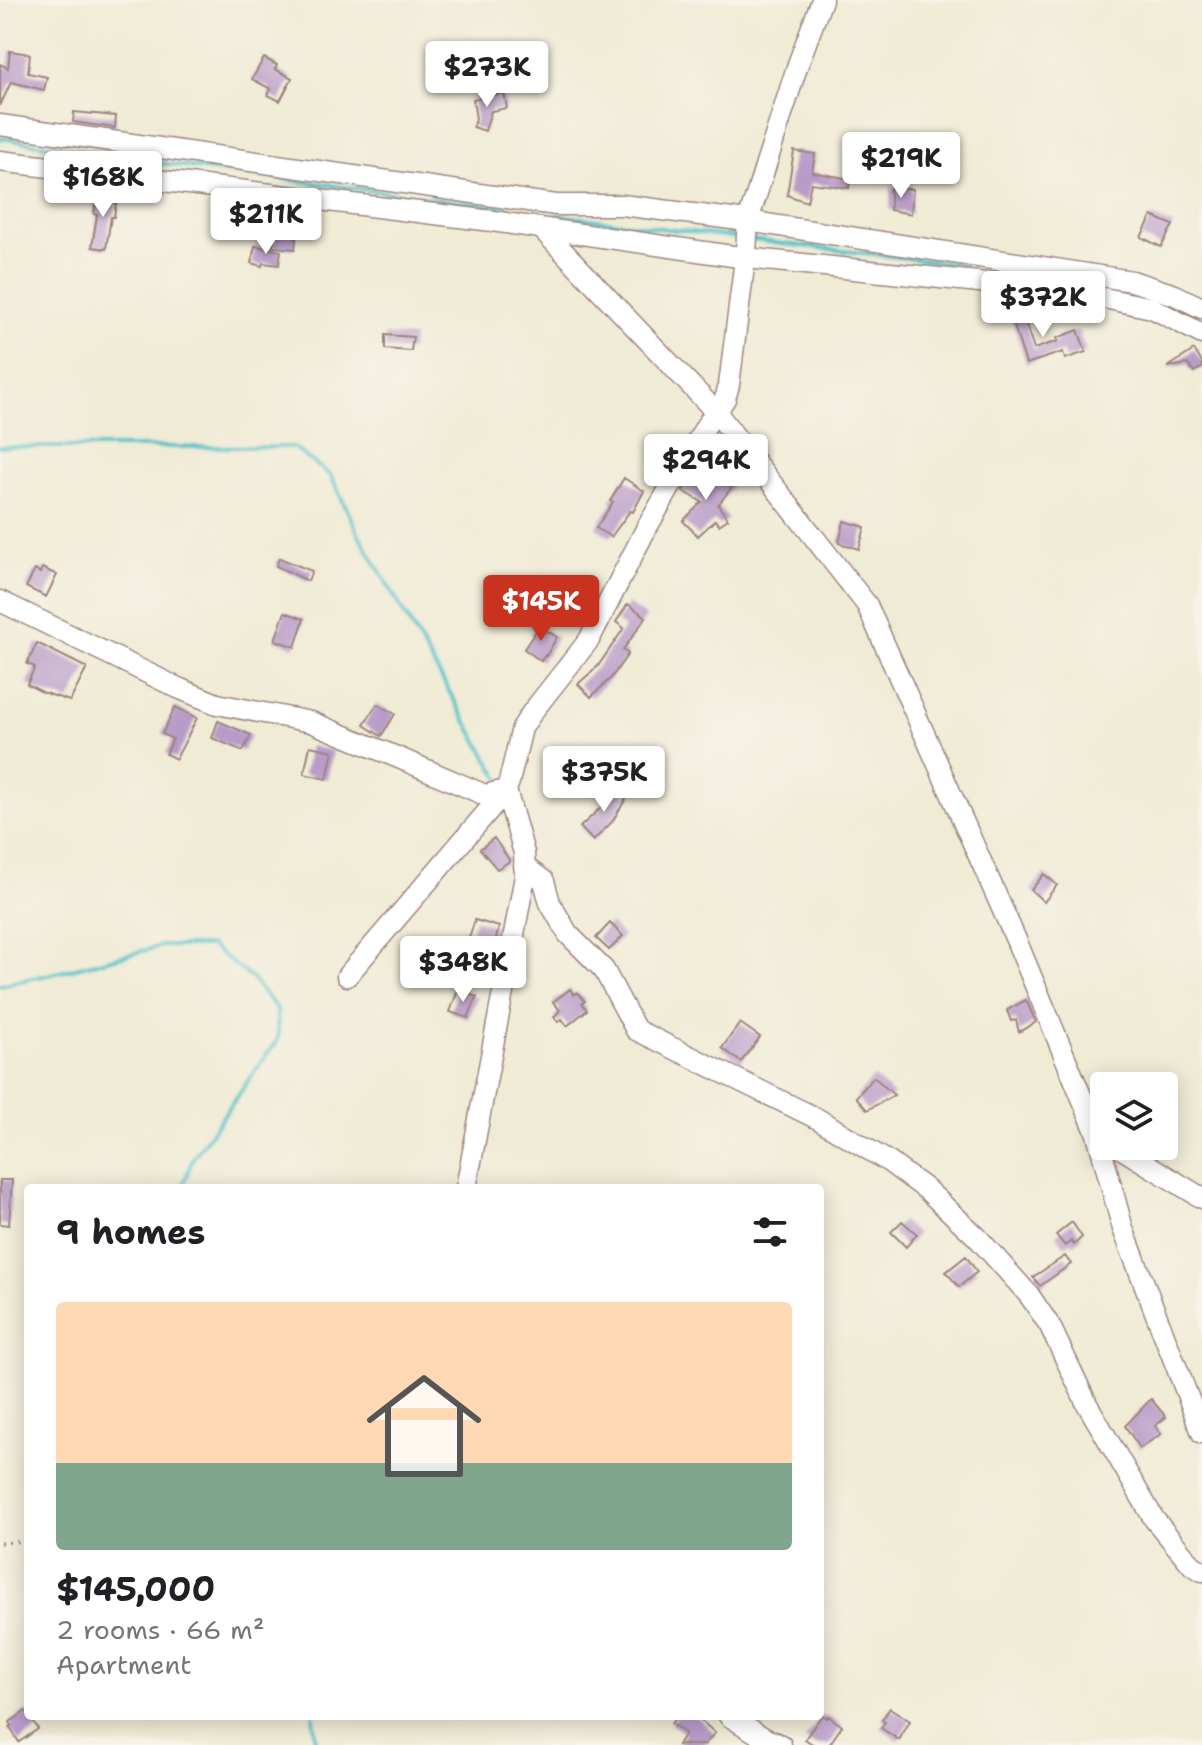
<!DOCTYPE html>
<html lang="en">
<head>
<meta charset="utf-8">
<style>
	:root { --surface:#fff; --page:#f6f6f6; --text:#202124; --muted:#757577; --line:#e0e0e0; --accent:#c8321e }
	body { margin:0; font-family:"Shantell Sans",sans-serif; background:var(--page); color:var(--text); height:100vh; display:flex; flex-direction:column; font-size:30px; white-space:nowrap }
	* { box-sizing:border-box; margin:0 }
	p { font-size:26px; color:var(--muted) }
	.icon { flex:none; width:44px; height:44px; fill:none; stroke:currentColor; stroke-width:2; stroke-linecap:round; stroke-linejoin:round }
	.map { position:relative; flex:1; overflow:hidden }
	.sheet { position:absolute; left:24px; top:1184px; width:800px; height:536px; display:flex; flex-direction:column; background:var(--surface); border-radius:8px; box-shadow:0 4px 20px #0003 }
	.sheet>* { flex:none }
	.tools { position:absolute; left:1090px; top:1072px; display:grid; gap:16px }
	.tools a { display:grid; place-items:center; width:88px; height:88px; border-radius:8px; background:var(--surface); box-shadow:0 4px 20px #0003; font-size:40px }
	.price { position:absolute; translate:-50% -68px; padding:0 18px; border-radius:8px; background:#fff; color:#222; font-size:26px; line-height:52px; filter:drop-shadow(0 2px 4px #0008) }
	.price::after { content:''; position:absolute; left:50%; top:48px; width:24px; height:18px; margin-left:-12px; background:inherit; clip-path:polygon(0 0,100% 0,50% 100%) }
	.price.current { background:var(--accent); color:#fff }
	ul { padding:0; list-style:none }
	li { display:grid; align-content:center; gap:16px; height:424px; padding:0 32px }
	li+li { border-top:2px solid var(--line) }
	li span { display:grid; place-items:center; height:248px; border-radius:8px; color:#555 }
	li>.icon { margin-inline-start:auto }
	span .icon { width:144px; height:144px; fill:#fffc; stroke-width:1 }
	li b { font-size:34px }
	h2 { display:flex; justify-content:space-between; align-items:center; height:96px; padding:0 32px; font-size:34px }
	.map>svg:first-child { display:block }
</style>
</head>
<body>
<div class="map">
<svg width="1202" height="1745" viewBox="0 0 1202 1745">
	<rect width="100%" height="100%" fill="#f7f3e8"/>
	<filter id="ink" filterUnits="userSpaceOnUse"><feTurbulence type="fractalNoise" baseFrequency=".0125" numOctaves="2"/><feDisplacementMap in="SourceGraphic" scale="16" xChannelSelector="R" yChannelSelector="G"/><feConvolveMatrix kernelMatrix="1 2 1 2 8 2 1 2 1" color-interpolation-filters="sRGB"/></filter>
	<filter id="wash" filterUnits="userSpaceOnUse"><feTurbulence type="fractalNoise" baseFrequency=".006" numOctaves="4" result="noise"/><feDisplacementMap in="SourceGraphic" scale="32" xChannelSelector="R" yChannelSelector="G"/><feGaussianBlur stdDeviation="1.8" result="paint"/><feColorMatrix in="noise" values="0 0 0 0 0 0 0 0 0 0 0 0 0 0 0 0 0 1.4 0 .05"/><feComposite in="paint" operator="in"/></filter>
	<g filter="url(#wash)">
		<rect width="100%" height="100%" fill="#f0ebd4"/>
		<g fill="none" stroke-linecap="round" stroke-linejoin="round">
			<path stroke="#54c2ca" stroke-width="4" d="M0,138L167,164L509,208
				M557,215L739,238
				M752,240L965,265
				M0,447H293L331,476L359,535L499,778
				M0,985L52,974L162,946H211L251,978L277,1009L278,1039L193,1158L182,1188
				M313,1716L316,1742L320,1745"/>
		</g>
		<g id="blocks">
			<path fill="#b99bc9" d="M10,51L30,54L28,73L47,77L44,90L11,82L0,106V64L8,68Z
				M264,58L277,65L275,69L292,78L280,101L268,95L271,89L252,79Z
				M504,93L507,108L491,111L485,131L473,127L476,119L473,99Z
				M74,112L116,116L115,128L73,122Z
				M794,151L815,154L812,172L850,179L849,188L811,183L807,202L787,195Z
				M890,188L913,189L911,214L890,210Z
				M97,194L117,197L114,217H111L106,249L92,247L97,215L94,214Z
				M1152,216L1173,225L1161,247L1141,237Z
				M275,228L297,230L295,249L273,247Z
				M255,246L281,251L279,265L263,263L262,266L251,263Z
				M1014,299H1018L1034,349L1058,341L1057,338L1078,330L1086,352L1065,359L1063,352L1026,364L1006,301Z
				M385,335L413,337L411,351L385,349Z
				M1194,350L1202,362V368L1193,372L1188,364L1168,367Z
				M695,471L709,481L715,474L732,487L718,505L728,519L719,525L715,520L698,536L683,521L702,502L683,491Z
				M624,478L644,491L633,512L630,511L611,537L596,528L613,502L610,501Z
				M844,521L865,527L859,549L839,543Z
				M279,558L312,571L308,581L276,566Z
				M42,568L57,575L46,597L26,587L35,570L40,573Z
				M628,604L646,617L623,650L628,654L611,678L591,697L578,684L598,666L624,628L616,622Z
				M285,612L304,619L295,647L275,640Z
				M539,626L557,637L546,656L545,655L541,661L524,649Z
				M37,643L87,668L70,701L42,692L27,684L35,667L27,664Z
				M377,704L395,714L381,736L364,725Z
				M175,707L197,718L176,759L166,754L173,739L162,734Z
				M218,721L251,735L243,751L212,738Z
				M310,746L333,751L327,779L304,774Z
				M611,787L627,797L612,822L593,841L580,827L607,802L603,800Z
				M494,838L510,861L497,869L480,849Z
				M1044,874L1057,885L1044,902L1031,890Z
				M475,920L499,927L493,950L468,941Z
				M610,923L623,936L609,950L596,938Z
				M570,989L574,995L577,992L585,1001L582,1003L587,1010L567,1026L562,1019L558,1022L554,1017L560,1010L553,1002Z
				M458,990L477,997L468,1018L450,1012Z
				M1026,1000L1036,1022L1019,1032L1016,1020L1011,1021L1007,1010Z
				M740,1023L760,1037L741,1062L722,1048Z
				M874,1077L894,1095L867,1110L856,1097Z
				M0,1180H12L9,1225L0,1224Z
				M902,1221L917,1234L906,1247L891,1232Z
				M1072,1222L1082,1237L1074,1245L1071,1241L1065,1246L1056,1235Z
				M966,1256L977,1272L959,1287L946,1272Z
				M1065,1256L1071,1264L1040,1286L1033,1277Z
				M1151,1399L1166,1417L1155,1426L1161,1434L1140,1448L1125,1426Z
				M890,1708L910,1721L899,1740L881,1728L885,1722L882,1720Z
				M26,1711L38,1729L19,1742L10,1728L12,1726L10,1722Z
				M822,1715L827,1718L828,1716L842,1726L829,1745H814L805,1739Z
				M676,1716H696L715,1733L704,1745H678L685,1733L671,1724Z"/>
		</g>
	</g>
	<g filter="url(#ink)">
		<use href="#blocks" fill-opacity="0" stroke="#9d8580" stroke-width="2"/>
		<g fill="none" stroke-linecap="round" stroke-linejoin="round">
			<defs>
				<path id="minor" d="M0,125L556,205H622L748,221L1132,281L1175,295L1202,308
					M0,161L492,221L746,258L1075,292L1152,308L1202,334
					M541,228L716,412L867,605L1017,942L1097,1134L1123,1229L1202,1433
					M0,601L178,688L217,704L311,722L399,758L485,795L506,790L509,782L522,728L533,711L589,640L646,529L707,424L725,399L729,385L746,251L748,221L798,64L822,0
					M524,866L544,881L550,903L568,934L604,970L636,1030L818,1119L889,1162L927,1190L977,1237L1029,1295L1050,1326L1087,1404L1154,1519L1192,1565L1202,1571
					M347,976L506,790
					M1117,1146L1202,1198
					M466,1188L525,876L524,853L506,790
					M729,1716L766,1739L781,1745"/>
			</defs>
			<use href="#minor" stroke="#9d8580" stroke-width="23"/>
			<path stroke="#9d8580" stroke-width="3" stroke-dasharray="2 6" stroke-linecap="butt" d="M0,1543L28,1541"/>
			<use href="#minor" stroke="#fff" stroke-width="20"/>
		</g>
	</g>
</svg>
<div class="tools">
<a><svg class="icon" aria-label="layers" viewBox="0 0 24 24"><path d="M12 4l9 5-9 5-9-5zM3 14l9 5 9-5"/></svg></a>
</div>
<b class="price" style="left:487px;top:109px">$273K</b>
<b class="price" style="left:901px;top:200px">$219K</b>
<b class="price" style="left:103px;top:219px">$168K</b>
<b class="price" style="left:266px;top:256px">$211K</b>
<b class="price" style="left:1043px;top:339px">$372K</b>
<b class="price" style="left:706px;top:502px">$294K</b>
<b class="price current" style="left:541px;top:643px">$145K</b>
<b class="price" style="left:604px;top:814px">$375K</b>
<b class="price" style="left:463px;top:1004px">$348K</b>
<section class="sheet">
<h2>9 homes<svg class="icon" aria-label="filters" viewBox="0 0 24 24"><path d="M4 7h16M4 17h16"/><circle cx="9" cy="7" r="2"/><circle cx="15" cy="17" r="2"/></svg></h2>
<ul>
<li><span style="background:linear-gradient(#ffd9b3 65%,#7fa58c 0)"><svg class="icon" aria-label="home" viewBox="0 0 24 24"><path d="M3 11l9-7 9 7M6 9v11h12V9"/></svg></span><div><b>$145,000</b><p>2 rooms · 66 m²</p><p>Apartment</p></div></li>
</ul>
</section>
</div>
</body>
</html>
